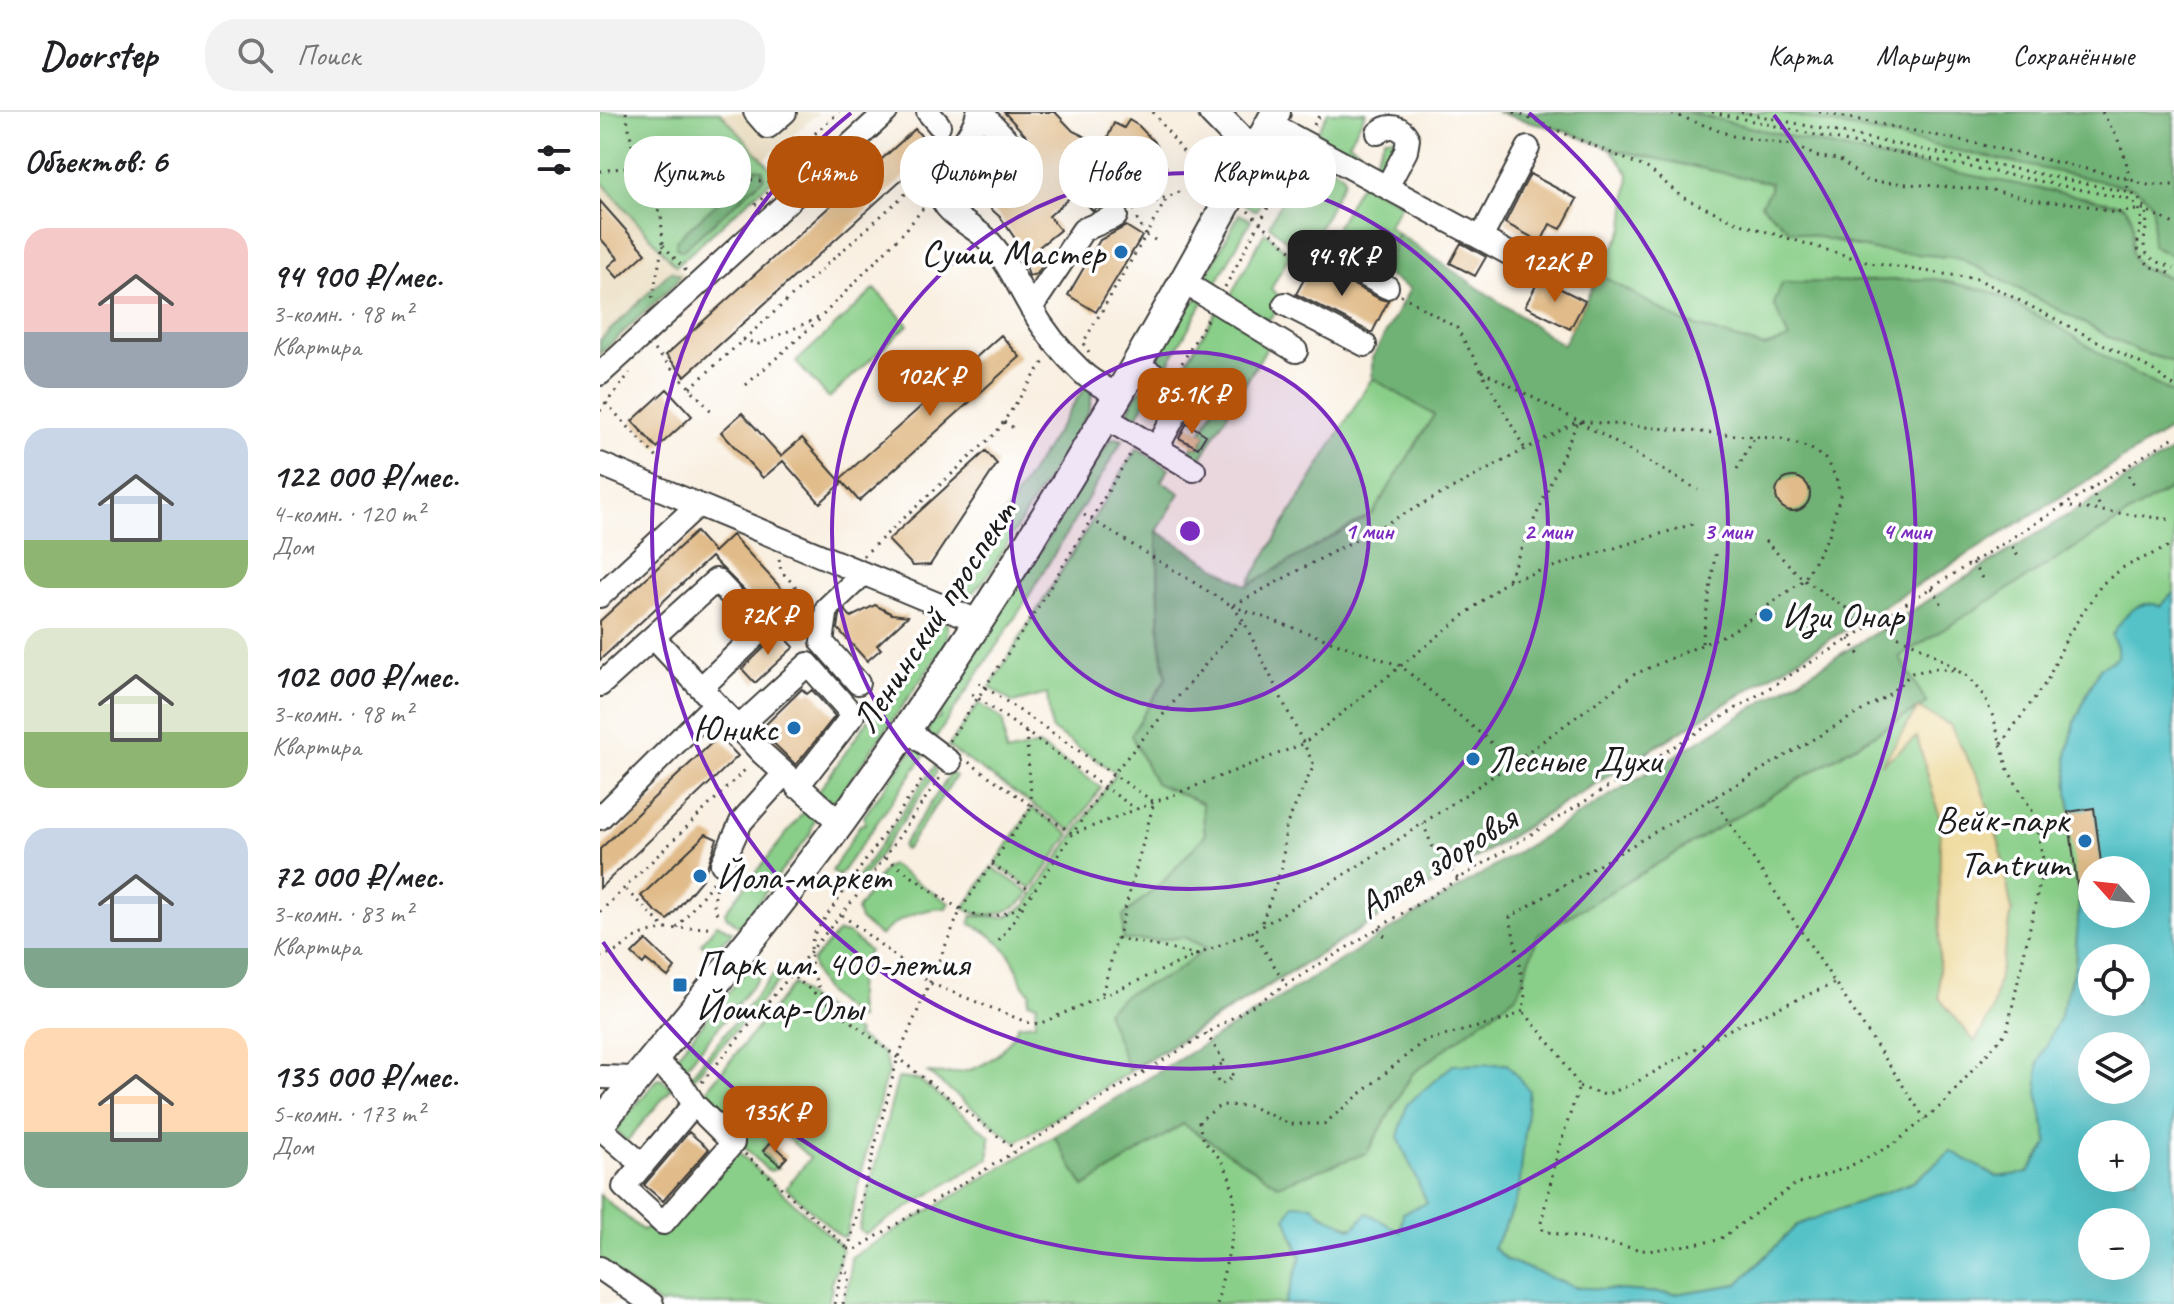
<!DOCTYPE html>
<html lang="ru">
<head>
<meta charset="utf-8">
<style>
	:root { --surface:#fff; --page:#f2f2f2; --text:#202124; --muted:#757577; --line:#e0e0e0; --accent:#b45309 }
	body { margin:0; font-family:Caveat,sans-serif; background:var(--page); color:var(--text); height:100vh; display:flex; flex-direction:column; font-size:30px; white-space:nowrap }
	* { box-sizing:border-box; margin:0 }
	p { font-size:26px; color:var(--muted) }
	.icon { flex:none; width:44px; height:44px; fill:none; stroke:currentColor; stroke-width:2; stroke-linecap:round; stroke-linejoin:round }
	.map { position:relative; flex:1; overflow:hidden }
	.side { display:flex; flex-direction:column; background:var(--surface); width:600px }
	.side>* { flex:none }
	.top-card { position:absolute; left:24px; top:24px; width:760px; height:72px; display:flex; gap:16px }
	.needle { width:52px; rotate:297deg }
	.buttons { position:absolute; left:1478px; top:744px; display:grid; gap:16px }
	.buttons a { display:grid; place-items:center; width:72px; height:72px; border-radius:50%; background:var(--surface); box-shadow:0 8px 32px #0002; font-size:40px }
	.price { position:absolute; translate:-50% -68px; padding:0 18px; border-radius:16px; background:var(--accent); color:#fff; font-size:26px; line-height:52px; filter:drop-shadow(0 2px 4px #0008) }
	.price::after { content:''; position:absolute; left:50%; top:48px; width:24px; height:18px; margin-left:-12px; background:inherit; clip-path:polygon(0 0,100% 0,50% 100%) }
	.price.selected { background:#222; color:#fff }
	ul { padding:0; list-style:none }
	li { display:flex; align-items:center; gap:24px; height:200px; padding:0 24px }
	li span { display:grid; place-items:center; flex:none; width:224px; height:160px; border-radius:24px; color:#555 }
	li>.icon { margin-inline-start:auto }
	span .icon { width:96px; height:96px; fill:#fffc; stroke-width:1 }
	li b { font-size:34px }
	h2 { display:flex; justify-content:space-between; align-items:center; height:96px; padding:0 24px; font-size:34px }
	.tag { padding:0 28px; border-radius:32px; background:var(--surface); box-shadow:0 8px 32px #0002; font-size:28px; line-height:72px }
	.tag.selected { background:var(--accent); color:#fff }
	header { display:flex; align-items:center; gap:48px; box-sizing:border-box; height:112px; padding:0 40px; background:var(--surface); border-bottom:2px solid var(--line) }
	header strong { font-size:38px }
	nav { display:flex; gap:44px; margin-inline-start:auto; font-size:28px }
	.search { width:560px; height:72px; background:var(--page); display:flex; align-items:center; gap:20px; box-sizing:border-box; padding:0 28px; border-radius:32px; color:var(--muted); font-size:30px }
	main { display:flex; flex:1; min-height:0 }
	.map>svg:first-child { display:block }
</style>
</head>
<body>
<header>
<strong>Doorstep</strong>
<div class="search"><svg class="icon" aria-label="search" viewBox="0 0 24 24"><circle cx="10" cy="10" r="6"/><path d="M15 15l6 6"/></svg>Поиск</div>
<nav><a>Карта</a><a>Маршрут</a><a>Сохранённые</a></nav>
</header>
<main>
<section class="side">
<h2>Объектов: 6<svg class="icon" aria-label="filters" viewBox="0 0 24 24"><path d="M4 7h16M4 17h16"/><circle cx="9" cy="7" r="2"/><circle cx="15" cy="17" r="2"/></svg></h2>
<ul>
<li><span style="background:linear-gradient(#f6c9c9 65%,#9aa5b1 0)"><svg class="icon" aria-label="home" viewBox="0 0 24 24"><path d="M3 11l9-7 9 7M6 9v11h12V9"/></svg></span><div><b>94 900 ₽/мес.</b><p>3-комн. · 98 m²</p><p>Квартира</p></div></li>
<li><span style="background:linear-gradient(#c9d6e8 70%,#8fb573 0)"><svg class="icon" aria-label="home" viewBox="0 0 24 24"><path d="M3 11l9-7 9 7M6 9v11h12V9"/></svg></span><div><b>122 000 ₽/мес.</b><p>4-комн. · 120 m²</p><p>Дом</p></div></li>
<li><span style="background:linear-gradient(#dfe7d0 65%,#8fb573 0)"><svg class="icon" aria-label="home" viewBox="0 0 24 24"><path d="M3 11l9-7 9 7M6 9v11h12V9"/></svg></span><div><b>102 000 ₽/мес.</b><p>3-комн. · 98 m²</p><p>Квартира</p></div></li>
<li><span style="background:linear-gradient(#c9d6e8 75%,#7fa58c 0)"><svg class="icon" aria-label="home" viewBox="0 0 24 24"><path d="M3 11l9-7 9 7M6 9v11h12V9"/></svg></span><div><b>72 000 ₽/мес.</b><p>3-комн. · 83 m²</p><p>Квартира</p></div></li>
<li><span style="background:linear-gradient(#ffd9b3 65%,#7fa58c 0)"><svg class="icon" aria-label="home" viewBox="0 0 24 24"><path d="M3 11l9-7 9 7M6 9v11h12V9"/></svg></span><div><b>135 000 ₽/мес.</b><p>5-комн. · 173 m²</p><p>Дом</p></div></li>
</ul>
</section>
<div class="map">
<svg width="1574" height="1192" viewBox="0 0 1574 1192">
	<rect width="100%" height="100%" fill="#fff"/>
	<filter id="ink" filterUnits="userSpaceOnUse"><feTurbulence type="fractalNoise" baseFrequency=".0125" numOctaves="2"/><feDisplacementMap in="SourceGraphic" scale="16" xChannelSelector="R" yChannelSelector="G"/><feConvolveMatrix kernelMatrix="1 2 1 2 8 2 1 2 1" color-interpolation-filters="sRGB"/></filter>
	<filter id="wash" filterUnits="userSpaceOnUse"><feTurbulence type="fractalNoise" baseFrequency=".006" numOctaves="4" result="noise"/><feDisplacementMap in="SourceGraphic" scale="32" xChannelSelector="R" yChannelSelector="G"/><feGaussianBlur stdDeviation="1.8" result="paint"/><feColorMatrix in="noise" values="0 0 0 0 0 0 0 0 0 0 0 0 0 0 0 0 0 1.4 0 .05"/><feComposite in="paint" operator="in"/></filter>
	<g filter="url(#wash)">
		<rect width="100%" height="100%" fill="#f9f0e2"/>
		<path fill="#e8daba" d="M0,0H219L164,48L177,63L77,153L90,169L0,251Z"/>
		<path fill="#8acf89" stroke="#537652" stroke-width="2" d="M0,0H120L177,63L76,154L0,68Z
			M728,0H766L749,31L761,39L760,46L755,49L712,30Z
			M896,0H1574V167L1546,157L1171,72L1170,78L1241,131L1274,138L1360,146L1539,240L1574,250V282L1514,251L1461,216L1392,180L1174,192L1190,227L1164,235L1083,210L999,162L1024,116L1029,62L1011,37L967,20Z
			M800,25L788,63L771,57L785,26Z
			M684,29L692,32L656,99L644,92L653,80L675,34Z
			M709,39L743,63L744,68L710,135L705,140L697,138L669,113Z
			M762,72L802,91L788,114L797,121L785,162L778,157L782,149L748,130L742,138C735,137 731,134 731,126L757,77Z
			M639,102L651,108L611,181L605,171V167Z
			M665,120L690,142L671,177L680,185C678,194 674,206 665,209L627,190Z
			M275,177L308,213L229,286L196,250Z
			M597,187L604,188L564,260C560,255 558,254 558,248C559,235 586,193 597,187Z
			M618,197L670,230L598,351L587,343L593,333L599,336L606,323L601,320L622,281L617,278L612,287L576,267Z
			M772,266L834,303L773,401L647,474Z
			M549,272L555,274L532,313C522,300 535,279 549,272Z
			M486,273L492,283L489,299L386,466L370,484L351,487Z
			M1574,315L416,1030L328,961C369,965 401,951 418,913L435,911L437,892L428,890L430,880C419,874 421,864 416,854C406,833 390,820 370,812L372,804L406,805L426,793L516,661L451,617L447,582L413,591L390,575L537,336L569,356L561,369L580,381L557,419L560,527L566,566L531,623L555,671L602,691L605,723L563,770L523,804V827L556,828L584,825L606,836L571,863L528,881L529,959Z
			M515,326L523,328L424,492L333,630C327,621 327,616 333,607L340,606L339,599L510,328Z
			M1574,374V480L1561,494L1512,523L1517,536V546L1500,556L1488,580L1475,610L1467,643L1468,679L1481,762L1475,853L1460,904L1438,951V982L1448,1032L1427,1062L1397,1065L1351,1039L1313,1070L1197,1113L1138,1172L1075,1182L974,1175L907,1148L893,1136L909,1106L919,1080L827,1091L801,1120C766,1118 739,1119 712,1093L691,1122L701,1145L685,1192H243L250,1165L251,1145L454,1024L484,1075L583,1012L678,1073L767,1041L812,962L918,882L938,823L1326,592L1299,545Z
			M341,503L348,515L346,532L237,687L230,689L216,683Z
			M379,591L403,608L406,641L439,633L501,675L472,719L348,635Z
			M319,638L327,640L239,764L232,759L260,713L265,712L264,704L310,641Z
			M336,652V661L252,782L249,778Z
			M351,661L356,664L306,737H303L302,734Z
			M209,693L214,709L210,722L139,815L126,804L125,800Z
			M432,696L470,722L432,777L395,752Z
			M291,753L349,791L346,796C320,797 298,806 280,824L260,808L257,798L285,756Z
			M392,755L430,781C417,800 385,810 364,796Z
			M117,812L133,820L112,839L101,832Z
			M238,820L249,822L269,839C256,861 255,882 259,907C237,891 216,878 212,849Z
			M158,844L165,850L166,857L81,961L75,952L78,942Z
			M180,862L183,864L91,969L87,968L173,863Z
			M193,872L215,892L217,890L233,903L232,905L240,911L242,909L258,921L256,924L283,941L289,958L282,978L276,1008H274L246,1124L241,1125L186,1076L210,1046L181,1020L162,1039L178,1056L171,1059L166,1057L98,988Z
			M298,966L319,968L390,1024L389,1046L265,1122L259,1117Z
			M61,967L72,976L26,1030L16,1017L57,968Z
			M137,1039L239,1132L242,1139L230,1174L232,1175L228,1192H59L0,1151V1083L42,1118L49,1115L55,1116L61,1125Z"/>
		<path fill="#6fb275" stroke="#466748" stroke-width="2" d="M896,0H1086L1264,42L1522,93C1548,112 1517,140 1543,156C1552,161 1564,164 1574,167V250L1539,240L1360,146L1274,138L1189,118L1161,92L1170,78L1171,71L1011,37L967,20Z
			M1176,0H1574V145L1552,134C1550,108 1564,93 1534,76Z
			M157,56L163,58L164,66L82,139L76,136V128Z
			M797,121L963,233L999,162L1083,210L1164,235L1189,227L1174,192L1182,171L1335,167L1392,180L1461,216L1514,251L1574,282V315L529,959L506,899L528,881L571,863L606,836L584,825L556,828H523V804L563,770L605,723L602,691L555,671L531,623L566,566L560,527L557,419L647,474L773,401L834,303L772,266V246L810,177L785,162Z
			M71,159L80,163L76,171L0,242V228Z
			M1574,338V374L1299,545L1327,591L938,823L918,882L812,962L767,1041L678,1073L583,1012L484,1075L454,1024Z"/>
		<path fill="#eeda9e" stroke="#857b5d" stroke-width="2" d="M1318,596L1350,613L1380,671L1399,730L1412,799L1392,899L1375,930L1339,886L1340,707L1317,625L1282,652Z"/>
		<path fill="#54c2c8" stroke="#386f72" stroke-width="2" fill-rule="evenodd" d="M1574,480V1192H685L701,1145L686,1105L694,1092L712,1093L723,1103L752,1117L768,1101L800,1120L803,1101L827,1091L798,1025L807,992L853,953L907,952L929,978L919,1080L909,1106L893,1136L907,1148L974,1175L1075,1182L1138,1172L1197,1113L1313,1070L1351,1039L1397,1065L1428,1061L1448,1032L1438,982V951L1460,904L1475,853L1481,762L1468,679L1467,643L1475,610L1488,580L1500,556L1517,546V536L1512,523C1524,504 1537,485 1561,494ZM1492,758H1536V802H1492ZM1492,846H1536V890H1492ZM1492,934H1536V978H1492ZM1492,1022H1536V1066H1492ZM1492,1110H1536V1154H1492Z"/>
		<g id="blocks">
			<path fill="#e1bc8a" d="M404,0H455L473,19L504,34L514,11L524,16L529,8L539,14L556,32L566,55L559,58L562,69L507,86L493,99L476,80L449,104L460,118L439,135L442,154L437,162L429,164L420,134L401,106L378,85L355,72L362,56L391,69L373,43L385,33L407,57L427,49L431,39L436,35Z
				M315,17L334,38L85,264L66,243Z
				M930,62L977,87L961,117L950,112L941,130L905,111Z
				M0,89L46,141L18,166L8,155L18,146L0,126Z
				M526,114L542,124L496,200L468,183L500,128Z
				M861,131L886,145L875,164L850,151Z
				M713,151L780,187L788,189L772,221L696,182Z
				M943,168L985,189L970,217L925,194L938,170Z
				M401,223L420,245L259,389L240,367Z
				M67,277L92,304L57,336L32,309Z
				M142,301L181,344L202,326L242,371L220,391L183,349L163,366L121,320Z
				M587,311L606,323L598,336L579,326Z
				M386,339L397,352L330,453L313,454L288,428Z
				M1176 382a17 17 0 1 1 34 0a17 17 0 1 1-34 0Z
				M96,420L114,440L132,423L204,501L182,522L173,507L111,445L0,548V509Z
				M275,493L292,502L308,504L277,533L281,537L267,549L238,517L240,503L245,498L251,505Z
				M177,517L194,535L155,571L142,557L173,527Z
				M202,577L207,582L212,578L235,604L196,653L160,618Z
				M119,624L138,644L0,776V737Z
				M1494,696L1502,758H1492V787L1479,789L1468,700Z
				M106,722L117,727L103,766L68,808L54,798L41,784Z
				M46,828L75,856L68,865L46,848L43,852L32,842Z
				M89,1020L109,1037L63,1089L44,1073Z
				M171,1030L187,1045L180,1053L163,1039Z"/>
		</g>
	</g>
	<g filter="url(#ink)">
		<use href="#blocks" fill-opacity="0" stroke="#3d3c3a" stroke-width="2"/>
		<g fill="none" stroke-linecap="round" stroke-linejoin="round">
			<defs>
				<path id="minor" d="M155,0L168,15L185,0
					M328,0L339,13
					M378,0C372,31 337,51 340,81C343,101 373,114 387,127C406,147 416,170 430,194C443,217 463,242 483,261C492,270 507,277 519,284
					M381,0L417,39
					M670,12L936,156
					M778,21C789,11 802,14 808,27L806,39L787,75
					M881,126L928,36
					M715,136L787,175
					M585,171L696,239
					M685,192L765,233
					M431,196L483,118L516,104
					M537,253L577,276L582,282V290L557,336
					M0,262L286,0
					M506,306L594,358
					M0,352L378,509
					M0,484L98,393
					M53,525L162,641L240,711
					M258,571L222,530L227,496L263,462
					M0,573L116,468L163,517L101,576
					M138,616L208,552L253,603L197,675
					M306,617L350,650
					M0,706L115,592
					M122,752L141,710L184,662
					M53,947L80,970L94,992L133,1031L63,1111L24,1075L94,992
					M0,965L37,966
					M0,1016L43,1053
					M0,1156L52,1192"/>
				<path id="major" d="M613,0L654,42
					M0,1012C81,912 165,814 241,710C404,486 546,245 676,0"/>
			</defs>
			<use href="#minor" stroke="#3d3c3a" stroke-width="26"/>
			<use href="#major" stroke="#3d3c3a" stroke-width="32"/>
			<path stroke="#3d3c3a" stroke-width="3" stroke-dasharray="2 6" stroke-linecap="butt" d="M26,0L36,54L61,104L63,132L52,188
				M553,0L610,75
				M914,0L1049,57L1082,85L1141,112L1270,151L1378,167L1551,257L1574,274
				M1056,0L1074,2L1133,24L1192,33L1219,45L1239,47L1267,69L1392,78L1438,89L1480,92L1514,101L1544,97L1574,112
				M1112,0L1266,34L1527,87C1559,103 1524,130 1545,149C1552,157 1565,159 1574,163
				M1141,0L1531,81C1564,102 1532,130 1550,145C1556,150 1567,153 1574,156
				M1219,0L1374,31L1529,67L1545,73H1574
				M1502,0C1517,25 1533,50 1527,80
				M714,13L721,0
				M0,59L36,54L170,70L174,74
				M155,93L175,74L181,52L239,0
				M533,98L582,79
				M648,99L698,145
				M555,128L546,123L568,84
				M63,133L87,160
				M625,175L696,44
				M801,183L857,216L925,337
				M142,228L159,232L222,204L305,119L325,94
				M55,238L114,302
				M489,240L483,231L546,123L535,105
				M578,258L608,206
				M146,273L220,207
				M90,276L323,66
				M6,291L60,349
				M0,299L30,261
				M404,310L414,316
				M1524,356L1535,374
				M1137,357L1155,324
				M1490,377L1501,396
				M1463,394L1574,408
				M484,403L632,494L978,309L1098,378
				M1408,428L1419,446
				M1165,429L1204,468L1246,496L1262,519
				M263,444L396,321L445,248
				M179,447L181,459L211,491
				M1372,451L1384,469
				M908,467L978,309
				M1332,476L1343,494
				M632,494L643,508L714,653L686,714L682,755L661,813
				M632,494L801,554L914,650
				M1285,505L1295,523L1325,537L1361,560
				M1249,527L1260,545
				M1102,531L1116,437
				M379,571L554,690L501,886
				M372,582L536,697
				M426,620L432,694L473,722L703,632L907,469L1093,412
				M349,629L434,502L531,341
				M1401,632L1447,569L1468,523L1502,472L1524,455L1574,432
				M1113,686L1325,1007
				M823,711L832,734L858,767
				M286,746C302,757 356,798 371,802C396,808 418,801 433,780L513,662L643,508
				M392,752L432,779
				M116,768L114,796L118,803
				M26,778L66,817L110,815
				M0,800L148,655
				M242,803L330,871L426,910L439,912L661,815L777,742L914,650L1035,562L1131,520L1204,468L1229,423L1240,384L1236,365L1225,347L1210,336L1181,327L978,309L882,259
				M77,816L114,769
				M779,816L786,826
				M652,819L686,872
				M517,826L598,843
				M399,829L424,793
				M0,845L17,839L39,823L66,817
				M176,851L416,1038
				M226,890C214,866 206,849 214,822L329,658
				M606,921L634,965L620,973L611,958L625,950
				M102,970L264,775L341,664
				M979,975L1005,983L1033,972L1134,915L1235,871
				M145,1042L248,1137
				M248,1137H256L274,1126L1262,519L1574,325
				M234,1192L298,945L361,797L432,694L367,649
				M243,1192L250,1165L243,1155
				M617,1192C625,1146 646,1102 626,1057C615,1034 602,1038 599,1009L621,993L650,994L690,1012H724L824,929L908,907L923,899L925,882L910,805L1287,584L1312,561L1338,556L1364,561L1384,584L1394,607L1408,658L1434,702L1444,752L1407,919L1343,992L1294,1032L1246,1056L1194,1073L1119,1128L1048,1139L943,1119L941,1111L958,1039L979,975L959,942L923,899"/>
			<use href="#minor" stroke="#fff" stroke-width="22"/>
			<use href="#major" stroke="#fff" stroke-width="28"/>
		</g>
	</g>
	<circle cx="590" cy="419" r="179" fill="#7b2cbf" fill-opacity=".12"/>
	<g fill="none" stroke="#7b2cbf" stroke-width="4">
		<circle cx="590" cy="419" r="179"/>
		<circle cx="590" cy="419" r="358"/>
		<path d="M929 1A538 538 0 1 1 251 1"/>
		<path d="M1174 3A717 717 0 1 1 3 830"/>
	</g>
	<g fill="#1f6fb2" stroke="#fff" stroke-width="3">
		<circle cx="521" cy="140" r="8"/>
		<circle cx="1166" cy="503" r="8"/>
		<circle cx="194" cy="616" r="8"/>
		<circle cx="873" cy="647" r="8"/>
		<circle cx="1485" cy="729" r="8"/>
		<circle cx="100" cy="764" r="8"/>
		<rect x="72" y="865" width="16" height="16" rx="4"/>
	</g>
	<g text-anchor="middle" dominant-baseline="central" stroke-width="7" stroke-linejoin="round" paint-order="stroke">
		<g font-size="38" fill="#1c1c1c" stroke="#fff" text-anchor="start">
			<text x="505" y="140" text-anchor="end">Суши Мастер</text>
			<text x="1182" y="503">Изи Онар</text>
			<text x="178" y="616" text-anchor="end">Юникс</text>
			<text x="889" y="647">Лесные Духи</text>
			<text x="1469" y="707" text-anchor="end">Вейк-парк<tspan x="1469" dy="44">Tantrum</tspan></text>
			<text x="116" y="764">Йола-маркет</text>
			<text x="96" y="851">Парк им. 400-летия<tspan x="96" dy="44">Йошкар-Олы</tspan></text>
		</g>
		<g font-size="38" fill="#1c1c1c" stroke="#fff">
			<text transform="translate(334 504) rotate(-57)">Ленинский проспект</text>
			<text transform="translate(837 750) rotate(-32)">Аллея здоровья</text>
		</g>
	</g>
	<circle cx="590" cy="419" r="12" fill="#7b2cbf" stroke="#fff" stroke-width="4"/>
	<g font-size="24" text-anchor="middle" font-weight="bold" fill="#7b2cbf" stroke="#fff" stroke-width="7" stroke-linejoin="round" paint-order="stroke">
		<text x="769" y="427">1 мин</text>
		<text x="948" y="427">2 мин</text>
		<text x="1128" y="427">3 мин</text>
		<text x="1307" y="427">4 мин</text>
	</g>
</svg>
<div class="buttons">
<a><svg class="needle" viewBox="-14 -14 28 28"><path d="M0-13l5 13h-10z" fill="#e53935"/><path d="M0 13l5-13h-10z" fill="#757577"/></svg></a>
<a><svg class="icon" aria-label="locate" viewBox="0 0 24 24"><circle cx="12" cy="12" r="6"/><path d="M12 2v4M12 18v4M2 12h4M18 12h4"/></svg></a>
<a><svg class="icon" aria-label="layers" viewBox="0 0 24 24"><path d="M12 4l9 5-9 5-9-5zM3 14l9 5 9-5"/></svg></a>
<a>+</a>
<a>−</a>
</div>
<b class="price selected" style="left:742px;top:186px">94.9K ₽</b>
<b class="price" style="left:955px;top:192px">122K ₽</b>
<b class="price" style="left:330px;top:306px">102K ₽</b>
<b class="price" style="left:592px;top:324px">85.1K ₽</b>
<b class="price" style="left:168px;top:545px">72K ₽</b>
<b class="price" style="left:175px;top:1042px">135K ₽</b>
<div class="top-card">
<a class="tag">Купить</a>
<a class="tag selected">Снять</a>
<a class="tag">Фильтры</a>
<a class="tag">Новое</a>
<a class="tag">Квартира</a>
</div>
</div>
</main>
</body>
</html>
